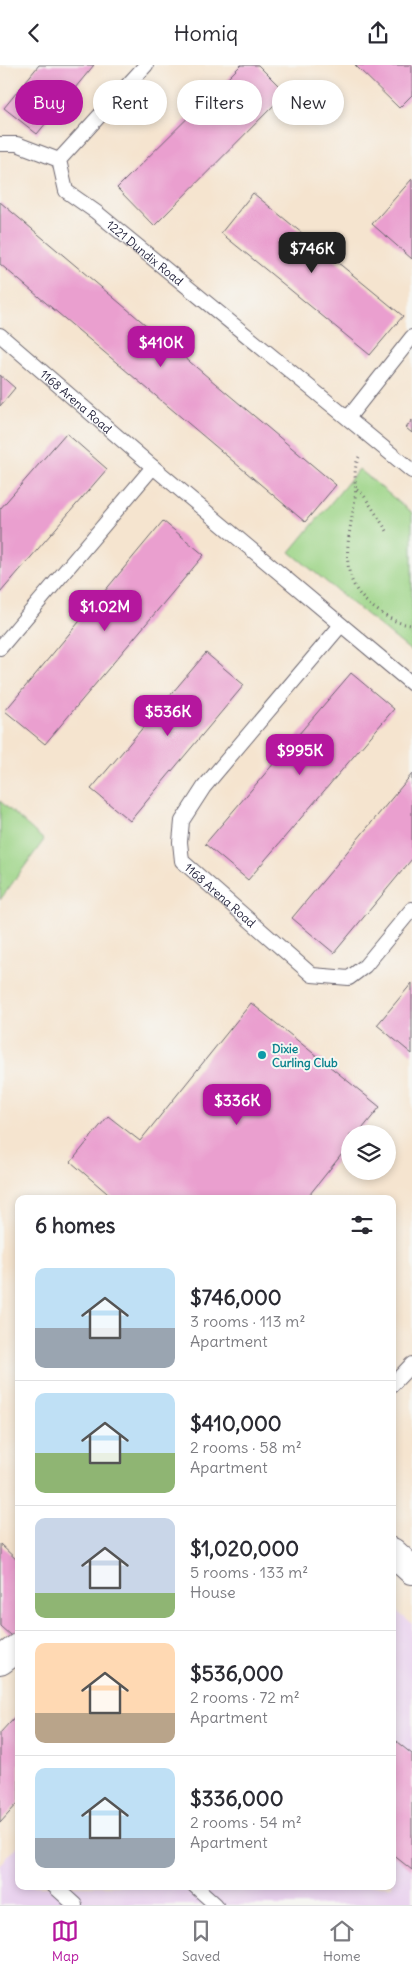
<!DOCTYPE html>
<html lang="en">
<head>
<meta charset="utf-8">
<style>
	:root { --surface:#fff; --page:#f7f7f7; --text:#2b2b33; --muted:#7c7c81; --line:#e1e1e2; --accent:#b5179e }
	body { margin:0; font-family:Delius,sans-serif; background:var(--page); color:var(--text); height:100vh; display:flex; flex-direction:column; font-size:19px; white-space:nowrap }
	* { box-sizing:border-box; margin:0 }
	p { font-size:16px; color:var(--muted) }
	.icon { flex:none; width:28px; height:28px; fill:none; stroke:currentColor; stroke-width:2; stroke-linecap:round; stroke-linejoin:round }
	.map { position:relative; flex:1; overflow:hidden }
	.details { position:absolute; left:15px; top:1130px; width:381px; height:695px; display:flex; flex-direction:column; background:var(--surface); border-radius:10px; box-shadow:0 2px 8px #0003 }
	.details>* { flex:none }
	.hud { position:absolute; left:15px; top:15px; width:382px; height:45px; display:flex; gap:10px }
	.fabs { position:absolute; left:341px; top:1060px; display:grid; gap:10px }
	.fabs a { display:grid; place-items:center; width:55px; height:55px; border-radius:50%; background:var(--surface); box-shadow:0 2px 8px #0003; font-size:25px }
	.price { position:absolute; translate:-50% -42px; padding:0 11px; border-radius:10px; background:var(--accent); color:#fff; font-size:16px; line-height:32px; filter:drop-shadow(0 1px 2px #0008) }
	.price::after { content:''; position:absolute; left:50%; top:30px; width:15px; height:11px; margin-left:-8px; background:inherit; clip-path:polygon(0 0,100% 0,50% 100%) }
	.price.current { background:#222; color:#fff }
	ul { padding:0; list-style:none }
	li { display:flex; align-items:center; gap:15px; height:125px; padding:0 20px }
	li+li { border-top:1px solid var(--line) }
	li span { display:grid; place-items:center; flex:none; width:140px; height:100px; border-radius:10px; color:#555 }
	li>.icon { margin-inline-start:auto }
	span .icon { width:60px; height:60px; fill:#fffc; stroke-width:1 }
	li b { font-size:21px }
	h2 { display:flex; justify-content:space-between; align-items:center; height:60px; padding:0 20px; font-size:21px }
	.pill { padding:0 18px; border-radius:22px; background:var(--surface); box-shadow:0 2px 8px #0003; font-size:18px; line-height:45px }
	.pill.current { background:var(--accent); color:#fff }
	header { display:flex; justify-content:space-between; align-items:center; height:65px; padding:0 20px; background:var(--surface); font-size:22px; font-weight:600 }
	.menu { display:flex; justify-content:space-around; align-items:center; height:70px; border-top:1px solid var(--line); background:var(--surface); font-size:14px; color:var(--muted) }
	.menu a { display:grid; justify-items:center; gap:2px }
	.menu .current { color:var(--accent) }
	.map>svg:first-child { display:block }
</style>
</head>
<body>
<header><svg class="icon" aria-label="back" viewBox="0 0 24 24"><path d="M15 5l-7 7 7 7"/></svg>Homiq<svg class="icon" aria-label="share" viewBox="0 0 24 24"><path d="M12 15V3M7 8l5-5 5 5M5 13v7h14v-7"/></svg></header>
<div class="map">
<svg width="412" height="1840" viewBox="0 0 412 1840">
	<rect width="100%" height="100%" fill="#f6f6f2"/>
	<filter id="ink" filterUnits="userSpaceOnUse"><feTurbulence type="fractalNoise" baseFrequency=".02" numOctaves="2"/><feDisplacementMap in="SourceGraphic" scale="10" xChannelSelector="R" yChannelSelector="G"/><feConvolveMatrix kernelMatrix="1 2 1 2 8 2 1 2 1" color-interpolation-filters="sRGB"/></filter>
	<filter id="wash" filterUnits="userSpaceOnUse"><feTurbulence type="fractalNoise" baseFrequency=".0096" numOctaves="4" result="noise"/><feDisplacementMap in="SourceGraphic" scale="20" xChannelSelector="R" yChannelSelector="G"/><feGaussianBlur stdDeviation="1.12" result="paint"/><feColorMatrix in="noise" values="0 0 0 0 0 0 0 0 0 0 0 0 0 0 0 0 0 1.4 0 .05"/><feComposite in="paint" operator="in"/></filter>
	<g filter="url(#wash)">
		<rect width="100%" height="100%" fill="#f5e4cf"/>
		<path fill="#e9d2ee" d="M393,1543L412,1559V1840H0V1800L19,1779V1821H392Z"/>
		<path fill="#9cd486" stroke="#5f7b60" d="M359,404L412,448V587L290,487Z
			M0,736L44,775L0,835Z"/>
		<g id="blocks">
			<path fill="#ea9fcf" d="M39,0H94L37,69L4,43Z
				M241,0H258L286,28L154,161L117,123Z
				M355,0H412V30L399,43Z
				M412,114V194L372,159Z
				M253,128L403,251L370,290L221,168Z
				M0,137L336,420L305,457L0,199Z
				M0,310L15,323L0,341Z
				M412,355V368L406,363Z
				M66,368L107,404L0,528V444Z
				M163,456L204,490L45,679L5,646Z
				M206,588L244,620L130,756L91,724Z
				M351,608L394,644L248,815L205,779Z
				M412,709V794L334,888L292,853Z
				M412,918V989L377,960Z
				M251,938L380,1042L358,1069H350V1079L306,1134H114L71,1097L108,1051L140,1076Z
				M0,1479L19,1497V1563L11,1571L0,1561Z
				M19,1647V1737L0,1758V1668Z
				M392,1673L412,1689V1805L392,1789Z"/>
		</g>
	</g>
	<g filter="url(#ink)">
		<use href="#blocks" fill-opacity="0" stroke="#6c666f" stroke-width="1"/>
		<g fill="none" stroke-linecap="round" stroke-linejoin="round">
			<defs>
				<g id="service">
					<path id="s1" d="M146,0L59,95L66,126L96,147L412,406"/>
					<path d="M0,79H17L59,95"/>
					<path id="s2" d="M0,270L153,402L412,619"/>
					<path d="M348,353L412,272"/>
					<path id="s3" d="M341,560L204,722L182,756L180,777L182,796L312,910L349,913L365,901L412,844"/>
					<path d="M0,583L153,402"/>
					<path d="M392,1320L412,1299"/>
					<path d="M54,1821L75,1840"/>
					<path d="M195,1821L216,1840"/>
				</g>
				<path id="minor" d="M392,1487L412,1505
					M0,1596L19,1582"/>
			</defs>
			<use href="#service" stroke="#6c666f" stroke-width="16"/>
			<use href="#minor" stroke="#6c666f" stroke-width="30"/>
			<path stroke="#6c666f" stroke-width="3" stroke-dasharray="1 4" stroke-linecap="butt" d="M359,392C352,405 357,418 355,433C349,476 334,516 377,545C388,553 398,559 412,560
				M357,425L363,429L387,466"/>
			<use href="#service" stroke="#fff" stroke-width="14"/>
			<use href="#minor" stroke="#fff" stroke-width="28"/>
		</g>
	</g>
	<circle fill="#0f9aa8" stroke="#f6f6f2" stroke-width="2" cx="262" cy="990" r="5"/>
	<g text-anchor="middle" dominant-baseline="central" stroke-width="4" stroke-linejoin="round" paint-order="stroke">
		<g font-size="12" fill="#22223b" stroke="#f6f6f2">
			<text stroke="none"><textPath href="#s1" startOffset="261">1221 Dundix Road</textPath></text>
			<text stroke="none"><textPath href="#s2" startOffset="101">1168 Arena Road</textPath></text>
			<text stroke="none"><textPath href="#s3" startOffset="344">1168 Arena Road</textPath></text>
		</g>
		<g font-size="12" font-weight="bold" fill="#0d838f" stroke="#f6f6f2" text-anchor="start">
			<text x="272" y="983">Dixie<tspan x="272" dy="14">Curling Club</tspan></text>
		</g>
	</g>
</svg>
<div class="fabs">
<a><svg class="icon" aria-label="layers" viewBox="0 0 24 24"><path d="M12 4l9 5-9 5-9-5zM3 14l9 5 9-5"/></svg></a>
</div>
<b class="price current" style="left:312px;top:209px">$746K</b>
<b class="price" style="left:161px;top:303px">$410K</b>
<b class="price" style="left:105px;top:567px">$1.02M</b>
<b class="price" style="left:168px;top:672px">$536K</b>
<b class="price" style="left:300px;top:711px">$995K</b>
<b class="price" style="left:237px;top:1061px">$336K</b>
<div class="hud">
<a class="pill current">Buy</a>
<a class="pill">Rent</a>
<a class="pill">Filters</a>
<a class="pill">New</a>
</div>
<section class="details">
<h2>6 homes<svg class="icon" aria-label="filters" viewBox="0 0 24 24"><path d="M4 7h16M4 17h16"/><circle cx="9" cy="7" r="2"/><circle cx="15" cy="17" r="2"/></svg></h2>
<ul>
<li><span style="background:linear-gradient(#bfe0f5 60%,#9aa5b1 0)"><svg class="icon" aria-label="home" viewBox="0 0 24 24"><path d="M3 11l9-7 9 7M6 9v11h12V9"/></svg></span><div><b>$746,000</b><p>3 rooms · 113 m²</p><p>Apartment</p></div></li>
<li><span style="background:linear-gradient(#bfe0f5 60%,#8fb573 0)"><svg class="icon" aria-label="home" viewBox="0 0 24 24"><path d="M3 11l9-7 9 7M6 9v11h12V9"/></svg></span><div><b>$410,000</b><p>2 rooms · 58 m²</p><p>Apartment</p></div></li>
<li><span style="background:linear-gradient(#c9d6e8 75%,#8fb573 0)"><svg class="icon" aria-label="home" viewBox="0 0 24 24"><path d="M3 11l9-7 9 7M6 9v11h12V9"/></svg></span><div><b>$1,020,000</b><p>5 rooms · 133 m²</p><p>House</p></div></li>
<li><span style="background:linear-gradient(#ffd9b3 70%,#b9a48a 0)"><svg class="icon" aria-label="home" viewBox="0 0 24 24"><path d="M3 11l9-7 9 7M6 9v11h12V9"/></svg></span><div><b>$536,000</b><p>2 rooms · 72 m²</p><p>Apartment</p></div></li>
<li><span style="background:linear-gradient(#bfe0f5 70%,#9aa5b1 0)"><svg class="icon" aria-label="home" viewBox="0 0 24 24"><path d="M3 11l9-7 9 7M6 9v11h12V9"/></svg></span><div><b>$336,000</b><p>2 rooms · 54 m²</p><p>Apartment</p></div></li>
</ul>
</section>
</div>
<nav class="menu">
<a class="current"><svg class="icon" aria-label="map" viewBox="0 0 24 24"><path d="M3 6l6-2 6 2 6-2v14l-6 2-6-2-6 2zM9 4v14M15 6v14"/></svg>Map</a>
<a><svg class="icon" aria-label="saved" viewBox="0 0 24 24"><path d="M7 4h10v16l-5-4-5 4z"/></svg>Saved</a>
<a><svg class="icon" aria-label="home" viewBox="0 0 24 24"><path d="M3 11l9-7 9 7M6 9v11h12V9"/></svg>Home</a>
</nav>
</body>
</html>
